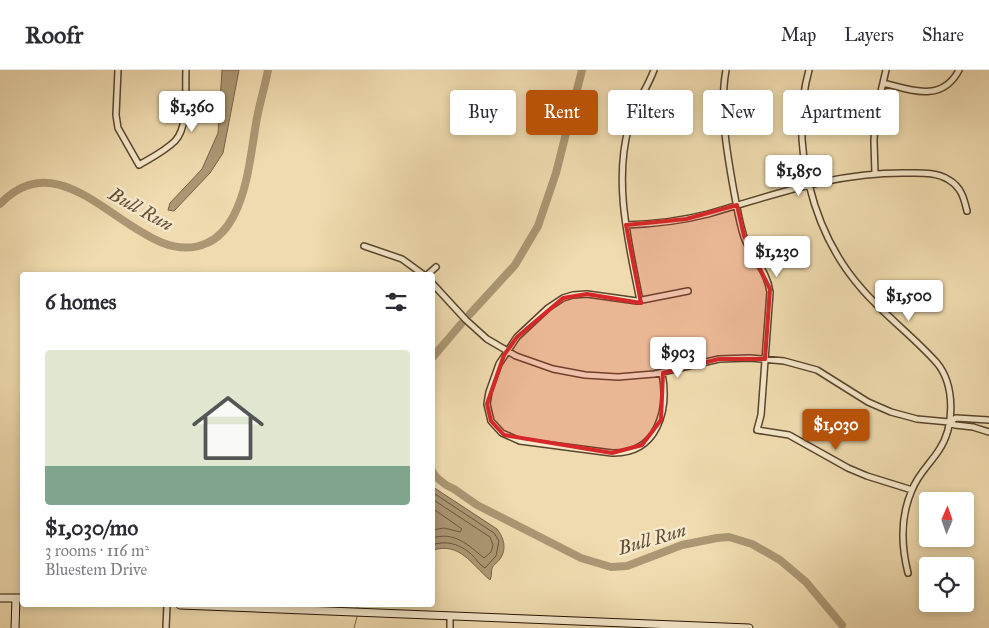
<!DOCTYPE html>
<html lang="en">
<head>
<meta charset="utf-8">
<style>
	:root { --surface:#fff; --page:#f7f7f7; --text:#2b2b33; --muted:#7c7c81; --line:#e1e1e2; --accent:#b45309 }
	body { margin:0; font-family:"IM FELL Great Primer",serif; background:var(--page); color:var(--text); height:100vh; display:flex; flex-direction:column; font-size:19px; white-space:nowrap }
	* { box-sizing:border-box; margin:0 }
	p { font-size:16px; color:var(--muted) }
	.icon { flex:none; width:28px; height:28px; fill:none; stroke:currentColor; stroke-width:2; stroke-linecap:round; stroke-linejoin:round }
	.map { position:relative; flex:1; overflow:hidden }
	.panel { position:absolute; left:20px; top:202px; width:415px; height:335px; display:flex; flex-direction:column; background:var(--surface); border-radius:5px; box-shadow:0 2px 8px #0003 }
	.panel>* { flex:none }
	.guide { position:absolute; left:450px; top:20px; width:464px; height:45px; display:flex; gap:10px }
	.needle { width:32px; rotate:2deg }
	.controls { position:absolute; left:919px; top:422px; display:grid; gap:10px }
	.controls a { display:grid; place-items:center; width:55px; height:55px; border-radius:5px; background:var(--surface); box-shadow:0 2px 8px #0003; font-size:25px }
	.price { position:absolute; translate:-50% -42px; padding:0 11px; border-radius:5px; background:#fff; color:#222; font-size:16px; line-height:32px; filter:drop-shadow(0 1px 2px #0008) }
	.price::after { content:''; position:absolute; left:50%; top:30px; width:15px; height:11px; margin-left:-8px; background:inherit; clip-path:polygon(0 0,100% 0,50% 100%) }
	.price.on { background:var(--accent); color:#fff }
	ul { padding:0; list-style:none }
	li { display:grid; align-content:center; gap:10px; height:265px; padding:0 25px }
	li span { display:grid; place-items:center; height:155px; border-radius:5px; color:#555 }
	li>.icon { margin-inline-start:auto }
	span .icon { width:90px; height:90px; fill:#fffc; stroke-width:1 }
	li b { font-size:21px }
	h2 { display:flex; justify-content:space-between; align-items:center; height:60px; padding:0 25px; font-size:21px }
	.pill { padding:0 18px; border-radius:5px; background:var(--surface); box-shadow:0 2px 8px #0003; font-size:18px; line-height:45px }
	.pill.on { background:var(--accent); color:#fff }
	header { display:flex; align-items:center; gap:30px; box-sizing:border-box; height:70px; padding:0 25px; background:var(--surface); border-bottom:1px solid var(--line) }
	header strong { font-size:24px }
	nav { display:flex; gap:28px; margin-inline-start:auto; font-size:18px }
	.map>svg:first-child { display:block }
</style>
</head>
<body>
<header>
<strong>Roofr</strong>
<nav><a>Map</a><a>Layers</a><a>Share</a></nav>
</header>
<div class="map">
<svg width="989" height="558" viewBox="0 0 989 558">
	<rect width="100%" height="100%" fill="#efdbaf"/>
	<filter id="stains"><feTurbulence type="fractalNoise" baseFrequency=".004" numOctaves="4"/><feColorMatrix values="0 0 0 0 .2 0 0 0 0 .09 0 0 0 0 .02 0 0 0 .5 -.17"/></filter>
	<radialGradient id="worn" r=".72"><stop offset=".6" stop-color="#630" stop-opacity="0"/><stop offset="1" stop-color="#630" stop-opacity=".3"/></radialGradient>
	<path fill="#ab9774" stroke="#766246" d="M222,0H239L223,83L210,103L174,141L168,140L170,133L202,99L218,63Z
		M433,417L497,459C504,468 507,479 500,489C498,492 494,494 492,498C491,502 492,506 490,510C471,494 460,472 433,480Z"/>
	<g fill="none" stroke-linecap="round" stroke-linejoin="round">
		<path stroke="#68553a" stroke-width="1" d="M432,422L494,463L499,471L496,486L485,498C479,495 476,488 471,484C460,474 446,470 432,475
			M432,429L490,467L493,475L491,482L484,488C468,475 455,461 432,468
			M432,438L462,459L460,462L444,458L432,460"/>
		<path stroke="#766246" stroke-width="1" d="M357,535V538
			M354,558L357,547"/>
		<path stroke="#ab9774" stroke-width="8" d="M0,134C71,60 139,205 207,173C219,168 227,158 233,147C249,117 251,80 257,48C260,32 265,16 268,0
			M470,244L515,195L538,156L556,103L582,0
			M432,288L461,254
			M432,401L436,407L446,415L454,419L477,435L581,488L611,497L627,496L682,475L717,468L729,467L752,474L780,490L806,512L842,555"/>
		<defs>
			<path id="street" d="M118,0L116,45L118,58L139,95C151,88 165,81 175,71C189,57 185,20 186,0
				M726,0C719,39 727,83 734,122C737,137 739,152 744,167C751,186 767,200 770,222L761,345L757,360L789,365L848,398L867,406L912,420
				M809,0C789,72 812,162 861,218C884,245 913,266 937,293C955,315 955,356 939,380C930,394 918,404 912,420C900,447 901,475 908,503
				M883,13C911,20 942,33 959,0
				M875,104L874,71L875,47L886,0
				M626,155C654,154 681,151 708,144C777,124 835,102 908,103C921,103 937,102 949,110C961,117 964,128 967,141
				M364,176L402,189L424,205
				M427,205L436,197
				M432,213L466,250L487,269L516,286L553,299L585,305L618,307L654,304L719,289L750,288L784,291L817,300L868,332L891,342L917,349L949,352L955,355L973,357L989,362
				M640,231C629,174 613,113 629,56C634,36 647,19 654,0
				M662,303C669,340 658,384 612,383L520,371L502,363L491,351L487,334L489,322L499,294L517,267L548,238L563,228L573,225L587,224L637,231L688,221
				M949,352L956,348L989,350
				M166,558L167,535
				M450,558V546"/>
			<path id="secondary" d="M0,528H22
				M180,535L749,558
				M15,558L16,528"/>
		</defs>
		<use href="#street" stroke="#58452c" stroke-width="8"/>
		<use href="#secondary" stroke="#261300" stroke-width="9"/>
		<use href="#street" stroke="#f5e8cb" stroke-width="5"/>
		<use href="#secondary" stroke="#f5e8cb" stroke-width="7"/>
	</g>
	<path fill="#d62828" fill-opacity="0.2" stroke="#d62828" stroke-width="4" stroke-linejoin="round" d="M737,135L744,166L770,219L765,289H719L663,303L661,350L642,375L612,383L504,365L491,351L487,334L504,285L517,267L563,228L587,224L641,233L626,155L686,149Z"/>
	<g text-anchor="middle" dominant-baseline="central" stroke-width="5" stroke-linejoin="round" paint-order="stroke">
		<g font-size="19" font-style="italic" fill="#624e34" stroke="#f5e8cb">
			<text transform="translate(141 139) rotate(29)">Bull Run</text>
			<text transform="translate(652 469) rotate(-16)">Bull Run</text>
		</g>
	</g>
	<rect width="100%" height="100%" filter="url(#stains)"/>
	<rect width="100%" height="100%" fill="url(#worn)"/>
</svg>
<div class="controls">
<a><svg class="needle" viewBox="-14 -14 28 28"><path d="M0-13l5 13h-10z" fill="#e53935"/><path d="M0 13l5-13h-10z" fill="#7c7c81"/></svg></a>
<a><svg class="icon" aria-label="locate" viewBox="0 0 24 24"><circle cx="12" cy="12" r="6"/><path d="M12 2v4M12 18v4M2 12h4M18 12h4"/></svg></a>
</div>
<b class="price" style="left:192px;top:63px">$1,360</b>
<b class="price" style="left:799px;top:127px">$1,850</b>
<b class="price" style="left:777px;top:208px">$1,230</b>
<b class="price" style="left:909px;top:252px">$1,500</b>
<b class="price" style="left:678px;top:309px">$903</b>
<b class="price on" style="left:836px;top:381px">$1,030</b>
<div class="guide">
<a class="pill">Buy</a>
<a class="pill on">Rent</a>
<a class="pill">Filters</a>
<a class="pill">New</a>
<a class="pill">Apartment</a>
</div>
<section class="panel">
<h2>6 homes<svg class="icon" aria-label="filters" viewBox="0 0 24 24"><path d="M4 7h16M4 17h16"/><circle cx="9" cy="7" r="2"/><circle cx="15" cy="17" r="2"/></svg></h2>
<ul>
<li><span style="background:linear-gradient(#dfe7d0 75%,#7fa58c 0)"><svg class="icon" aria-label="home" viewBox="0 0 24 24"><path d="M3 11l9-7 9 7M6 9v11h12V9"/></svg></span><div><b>$1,030/mo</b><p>3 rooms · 116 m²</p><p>Bluestem Drive</p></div></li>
</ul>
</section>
</div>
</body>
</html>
